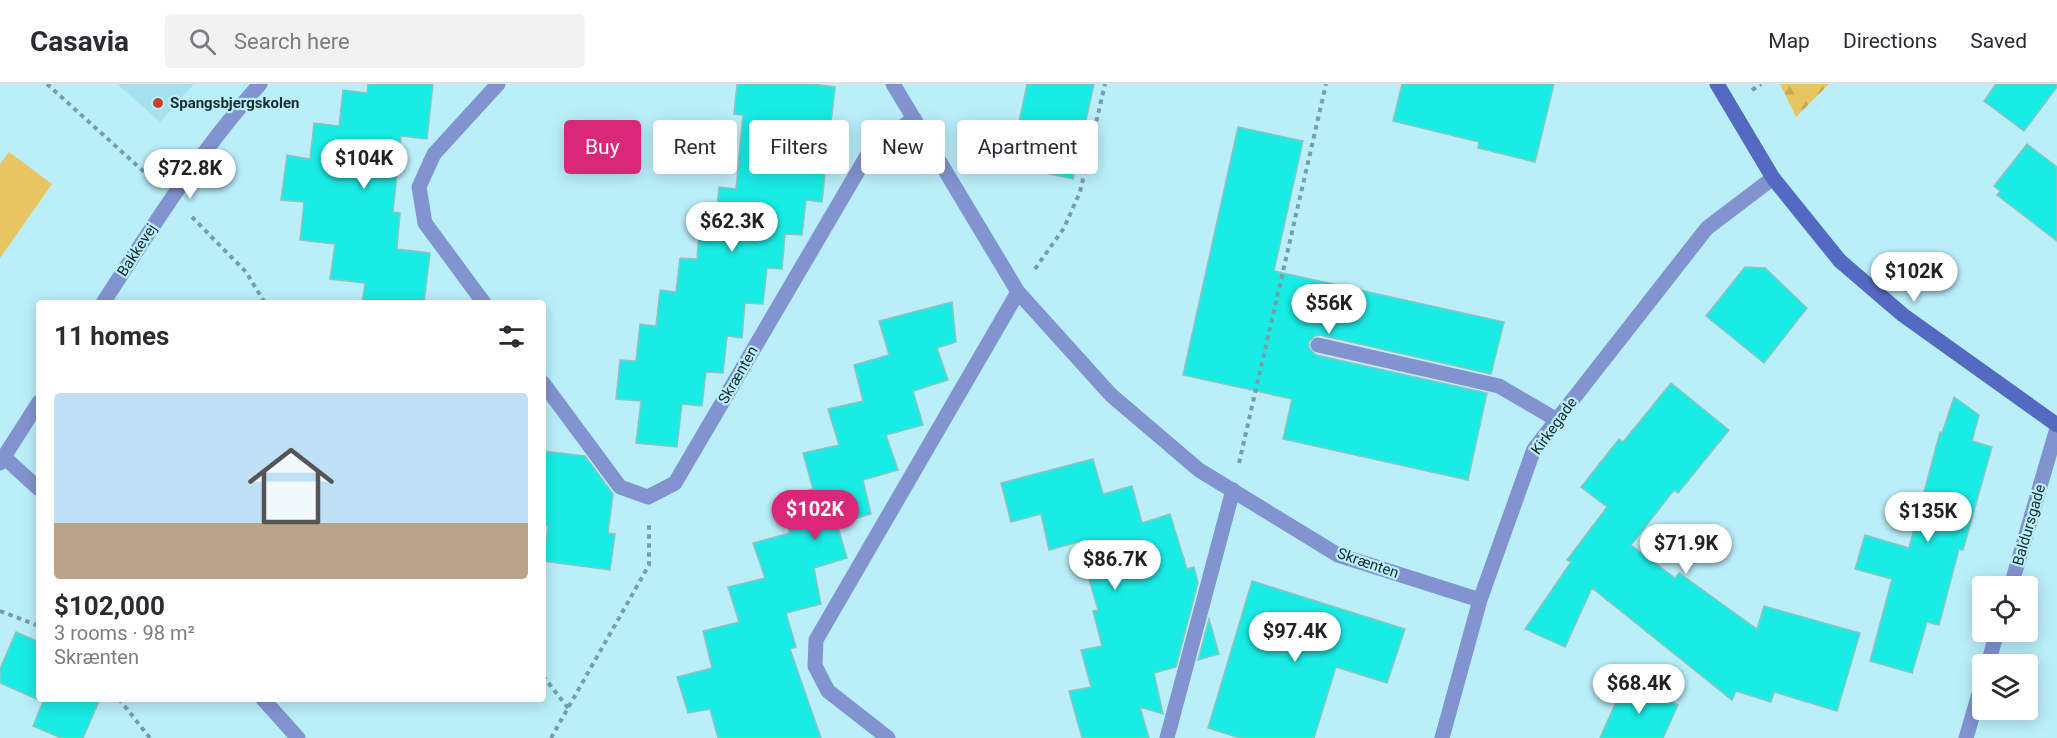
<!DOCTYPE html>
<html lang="en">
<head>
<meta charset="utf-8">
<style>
	:root { --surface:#fff; --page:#f2f2f3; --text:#2b2b33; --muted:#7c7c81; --line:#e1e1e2; --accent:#db2777 }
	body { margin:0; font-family:Roboto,sans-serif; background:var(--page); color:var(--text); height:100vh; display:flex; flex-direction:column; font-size:22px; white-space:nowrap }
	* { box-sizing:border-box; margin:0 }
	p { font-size:20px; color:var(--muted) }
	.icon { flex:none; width:33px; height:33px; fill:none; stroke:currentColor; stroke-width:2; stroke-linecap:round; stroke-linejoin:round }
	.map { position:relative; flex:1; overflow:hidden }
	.side { position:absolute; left:36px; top:216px; width:510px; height:402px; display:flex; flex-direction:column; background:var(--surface); border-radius:6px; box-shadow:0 3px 15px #0003 }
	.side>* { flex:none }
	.banner { position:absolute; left:564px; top:36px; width:570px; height:54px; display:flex; gap:12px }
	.controls { position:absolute; left:1972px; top:492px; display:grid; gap:12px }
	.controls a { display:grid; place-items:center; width:66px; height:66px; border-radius:6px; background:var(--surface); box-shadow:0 3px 15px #0003; font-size:30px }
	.price { position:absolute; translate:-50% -51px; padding:0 14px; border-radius:21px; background:#fff; color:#222; font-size:20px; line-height:39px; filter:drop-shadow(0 2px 3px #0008) }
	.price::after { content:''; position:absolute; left:50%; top:36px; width:18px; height:14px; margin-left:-9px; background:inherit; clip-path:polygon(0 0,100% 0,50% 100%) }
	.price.on { background:var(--accent); color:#fff }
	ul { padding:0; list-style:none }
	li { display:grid; align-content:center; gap:12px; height:318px; padding:0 18px }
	li span { display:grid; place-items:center; height:186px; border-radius:6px; color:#555 }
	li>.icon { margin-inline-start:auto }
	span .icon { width:108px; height:108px; fill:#fffc; stroke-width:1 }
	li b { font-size:26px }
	h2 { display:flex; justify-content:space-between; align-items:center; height:72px; padding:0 18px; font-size:26px }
	.chip { padding:0 21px; border-radius:6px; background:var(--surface); box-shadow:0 3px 15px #0003; font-size:21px; line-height:54px }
	.chip.on { background:var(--accent); color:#fff }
	header { display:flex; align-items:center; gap:36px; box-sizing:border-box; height:84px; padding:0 30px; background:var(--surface); border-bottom:2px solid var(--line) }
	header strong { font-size:28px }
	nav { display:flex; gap:33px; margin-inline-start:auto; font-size:21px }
	.search { width:420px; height:54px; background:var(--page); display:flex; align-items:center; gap:15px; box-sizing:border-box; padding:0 21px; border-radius:6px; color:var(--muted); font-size:22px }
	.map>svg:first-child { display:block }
</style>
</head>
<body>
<header>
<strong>Casavia</strong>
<div class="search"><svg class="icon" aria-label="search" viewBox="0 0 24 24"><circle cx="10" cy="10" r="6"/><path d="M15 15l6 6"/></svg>Search here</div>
<nav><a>Map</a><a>Directions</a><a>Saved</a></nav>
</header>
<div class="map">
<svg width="2057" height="654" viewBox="0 0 2057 654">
	<defs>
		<pattern id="forest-firs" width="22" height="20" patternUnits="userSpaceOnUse" patternTransform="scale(1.5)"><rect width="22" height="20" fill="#e6c562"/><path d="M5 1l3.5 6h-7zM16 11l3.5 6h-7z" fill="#c5aa56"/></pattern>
	</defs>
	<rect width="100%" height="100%" fill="#baeffa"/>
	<path fill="#a5e2ee" d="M117,0H194L160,38Z"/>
	<path fill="url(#forest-firs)" d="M1780,0H1829L1796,33Z"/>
	<path fill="#e6c562" d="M9,68L52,100L0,174V80Z"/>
	<path fill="#18ece4" stroke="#8ec3bf" stroke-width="1.5" d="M368,0H433L427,55L401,52L393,128L400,129L397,165L430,169L424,219H362L365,199L330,195L335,160L300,156L304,118L281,116L287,71L310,75L314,39L339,42L343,6L367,9Z
		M737,0H812L835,3L831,39H834L830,80H826L822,118L806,116L802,151L785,150L782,185L767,184L763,220L745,219L742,254L727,252L723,289L706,288L702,322L682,320L677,363L636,359L641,317L616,315L620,276L636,277L640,240L656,242L660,206L676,208L680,174L697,175L700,138L715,140L719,103L736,105L743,31L734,30Z
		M1027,0H1094L1073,95L1010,81Z
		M1402,0H1554L1535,78L1478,64L1479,58L1393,37Z
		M1996,0H2057V3L2024,47L1984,17Z
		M1238,43L1303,57L1274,187L1504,238L1491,290L1320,251L1315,252L1309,258V264L1316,271L1487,309L1468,396L1283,355L1292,315L1183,291Z
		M2027,60L2057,83V157L1997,111L2000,107L1994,102Z
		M1745,183L1765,184L1807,224L1764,279L1706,232Z
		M952,218L956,258L937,264L948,296L913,307L923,341L886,351L898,386L863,396L871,430L837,440L847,474L814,484L821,520L786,529L796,563L790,565L821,654H718L710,625L688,629L677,593L712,584L703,547L739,538L728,503L765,494L753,459L790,449L778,414L813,405L803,369L839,361L828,325L863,317L854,281L889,271L879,237Z
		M1671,299L1729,346L1678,409L1674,406L1631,461L1675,494L1679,489L1757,545L1764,522L1860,549L1837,627L1774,608L1771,618L1736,607L1732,616L1592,504L1565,563L1525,545L1571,478L1567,476L1607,423L1581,403L1619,355L1623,358Z
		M1954,313L1979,331L1972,357L1992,363L1963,466L1959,465L1939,541L1927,538L1912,589L1870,577L1892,495L1855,485L1865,451L1909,464L1940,348L1942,349Z
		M543,367L585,372L613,410L608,449L615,450L610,486L543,477L548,442L543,441Z
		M1093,375L1103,410L1132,402L1142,439L1170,430L1187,485L1194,483L1198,499L1176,583L1154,589L1163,630L1140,623L1149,654H1082L1069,607L1091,603L1081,566L1102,562L1093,527L1098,526L1078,458L1049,466L1041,430L1011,438L1001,399Z
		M1252,497L1405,545L1387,599L1336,583L1314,654H1240L1208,644Z
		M1209,535L1219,570L1198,576Z
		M16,548L39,558V616L0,599V585Z
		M1625,598L1678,621L1663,654H1600Z
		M44,615H100L83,654H61L33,642Z"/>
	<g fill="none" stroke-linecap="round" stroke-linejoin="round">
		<path stroke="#769ea6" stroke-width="4" stroke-dasharray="4.5 4.5" stroke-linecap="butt" d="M47,0L152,95
			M1752,6L1761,0
			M192,133L246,188L265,219
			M1035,185L1064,144L1080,108L1105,0
			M1239,379L1326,0
			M0,527L39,542
			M543,592L568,624
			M119,615L150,654
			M551,654L649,481V437"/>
		<path stroke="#8294d0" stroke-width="15" d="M484,219L425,139L419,103L434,70L498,0
			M1318,261L1499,302L1557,336
			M543,299L620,403L648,413L675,399L868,70L914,34
			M888,654L828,607L815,582L816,556L1018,208
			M1167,654L1233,406"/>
		<path stroke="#8294d0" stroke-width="15" d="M893,0L1018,208L1111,311L1199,386L1338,471L1480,516
			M103,219C152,143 200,67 260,0
			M4,373L39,405
			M0,379L39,318
			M2011,502L2057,344
			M1988,580L1997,548
			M263,615L298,654
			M1442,654L1480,516L1534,365L1707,144L1773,94
			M1966,654L1983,596"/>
		<path stroke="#546ac2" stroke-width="15" d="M1717,0L1773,94L1840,177L1903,231L2057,341"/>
	</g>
	<circle fill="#cc3f2c" stroke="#baeffa" stroke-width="2" cx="158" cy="19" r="6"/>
	<g text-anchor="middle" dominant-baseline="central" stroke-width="4.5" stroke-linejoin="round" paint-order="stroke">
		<g font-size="15" font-weight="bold" fill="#192d31" stroke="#baeffa" text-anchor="start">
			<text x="170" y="19">Spangsbjergskolen</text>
		</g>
		<g font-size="15" fill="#192d31" stroke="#baeffa">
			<text transform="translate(137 166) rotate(-57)">Bakkevej</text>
			<text transform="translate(738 291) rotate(-60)">Skrænten</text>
			<text transform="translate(1554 342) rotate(-54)">Kirkegade</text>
			<text transform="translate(2029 441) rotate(-74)">Baldursgade</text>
			<text transform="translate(1368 479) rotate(19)">Skrænten</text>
		</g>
	</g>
</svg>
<div class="controls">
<a><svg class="icon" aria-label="locate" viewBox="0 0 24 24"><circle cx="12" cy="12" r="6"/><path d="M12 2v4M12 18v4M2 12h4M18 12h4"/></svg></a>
<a><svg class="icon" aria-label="layers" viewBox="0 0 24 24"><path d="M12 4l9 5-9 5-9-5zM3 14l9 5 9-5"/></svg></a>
</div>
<b class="price" style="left:364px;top:106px">$104K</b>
<b class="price" style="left:190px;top:116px">$72.8K</b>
<b class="price" style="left:732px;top:169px">$62.3K</b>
<b class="price" style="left:1914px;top:219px">$102K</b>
<b class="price" style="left:1329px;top:251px">$56K</b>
<b class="price on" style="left:815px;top:457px">$102K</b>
<b class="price" style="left:1928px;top:459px">$135K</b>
<b class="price" style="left:1686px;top:491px">$71.9K</b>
<b class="price" style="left:1115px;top:507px">$86.7K</b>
<b class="price" style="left:1295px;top:579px">$97.4K</b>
<b class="price" style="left:1639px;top:631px">$68.4K</b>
<div class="banner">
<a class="chip on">Buy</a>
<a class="chip">Rent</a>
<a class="chip">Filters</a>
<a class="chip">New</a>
<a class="chip">Apartment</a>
</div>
<section class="side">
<h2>11 homes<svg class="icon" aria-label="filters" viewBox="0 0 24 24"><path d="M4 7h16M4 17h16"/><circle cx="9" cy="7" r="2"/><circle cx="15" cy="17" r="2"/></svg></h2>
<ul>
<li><span style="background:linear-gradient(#bfe0f5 70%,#b9a48a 0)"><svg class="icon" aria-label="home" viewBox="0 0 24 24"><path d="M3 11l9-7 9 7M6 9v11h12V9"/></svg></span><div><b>$102,000</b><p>3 rooms · 98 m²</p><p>Skrænten</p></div></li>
</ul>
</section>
</div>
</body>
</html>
